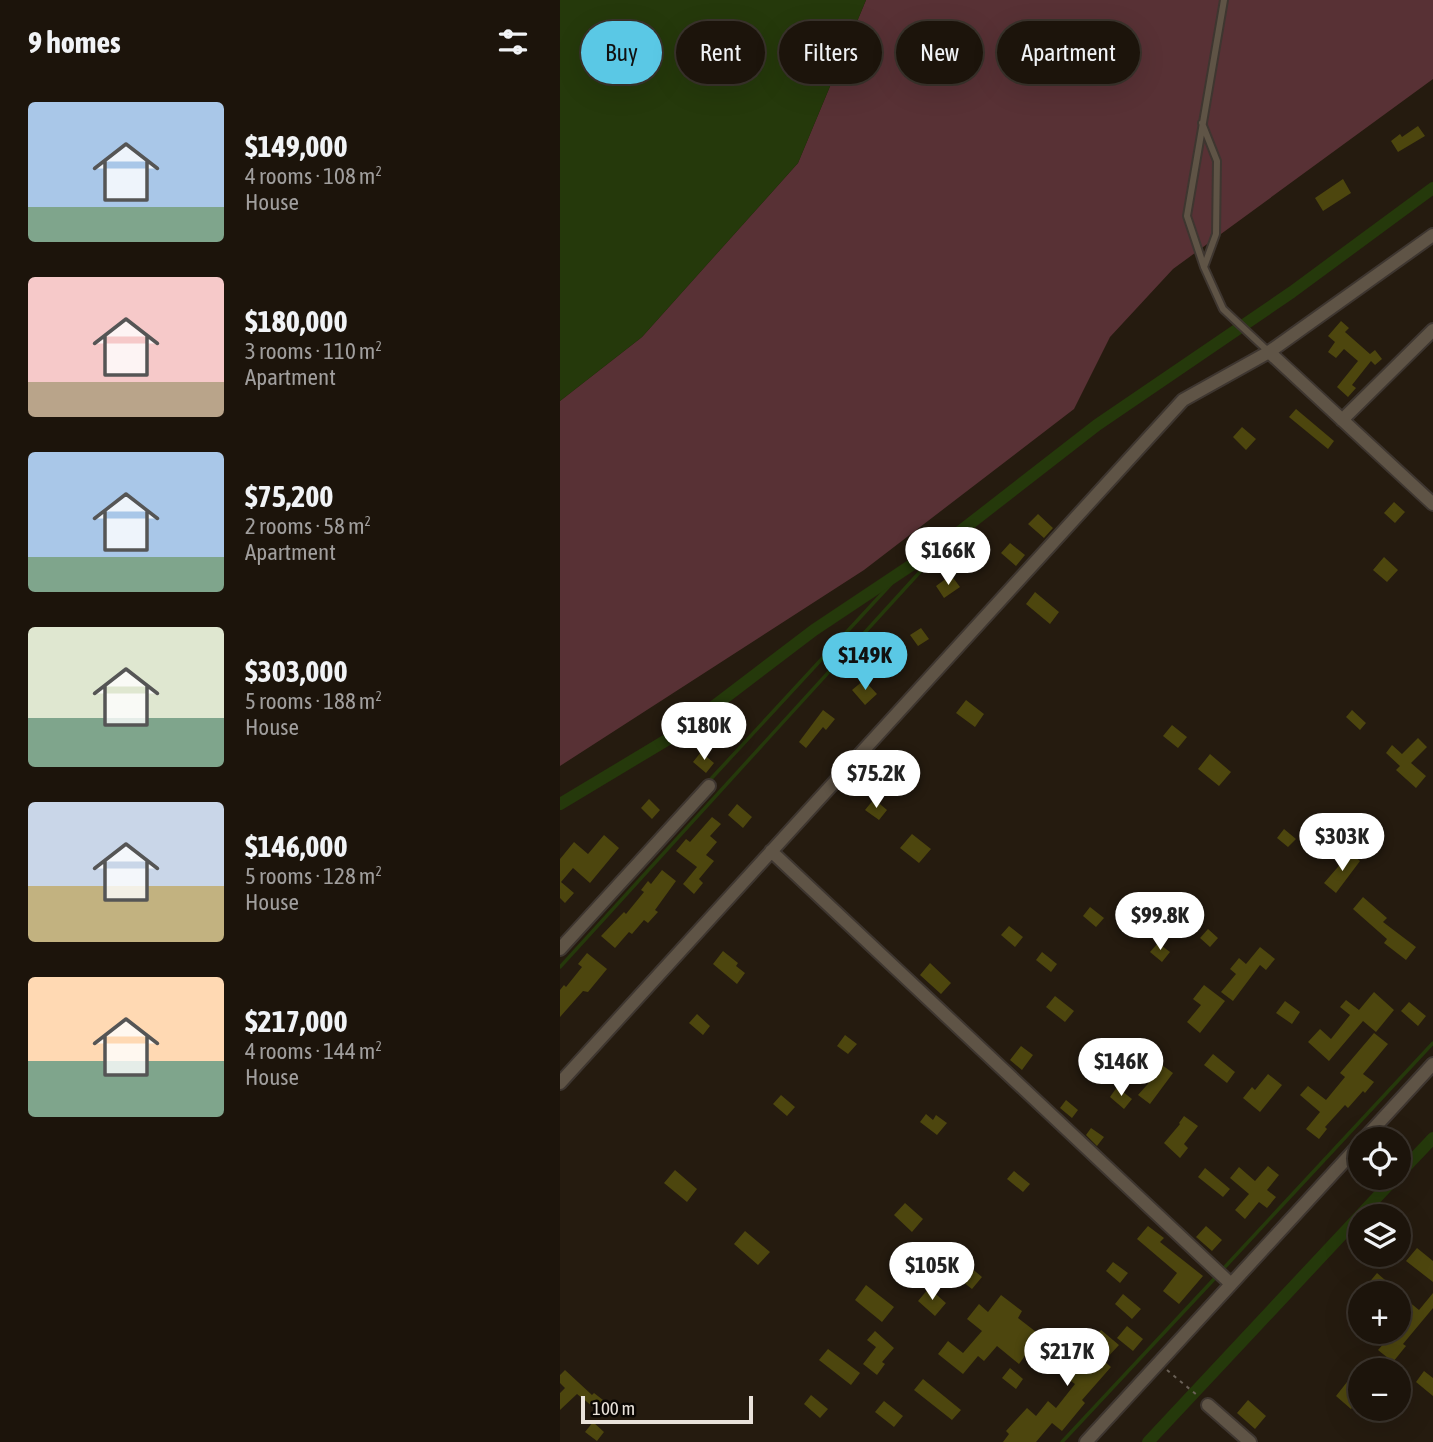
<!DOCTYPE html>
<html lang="en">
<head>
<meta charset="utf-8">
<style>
	:root { --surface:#1c140b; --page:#251d14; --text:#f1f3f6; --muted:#a09e9d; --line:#3a332c; --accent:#5ac8e5 }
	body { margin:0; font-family:"Asap Condensed",sans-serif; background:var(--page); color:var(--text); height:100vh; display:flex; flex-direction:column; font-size:26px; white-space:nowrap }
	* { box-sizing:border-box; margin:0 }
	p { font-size:23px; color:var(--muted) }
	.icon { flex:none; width:38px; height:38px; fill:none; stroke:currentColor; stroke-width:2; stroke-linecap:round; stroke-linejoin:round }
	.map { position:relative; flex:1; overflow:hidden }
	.side { display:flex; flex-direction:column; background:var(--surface); width:560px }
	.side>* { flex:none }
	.top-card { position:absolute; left:21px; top:21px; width:665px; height:63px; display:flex; gap:14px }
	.buttons { position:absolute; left:788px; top:1127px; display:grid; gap:14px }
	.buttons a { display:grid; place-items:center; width:63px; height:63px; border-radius:50%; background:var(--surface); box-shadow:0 7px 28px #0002,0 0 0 2px var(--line); font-size:35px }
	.scale { position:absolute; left:21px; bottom:18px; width:172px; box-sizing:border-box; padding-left:7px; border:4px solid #e9e2da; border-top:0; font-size:19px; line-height:24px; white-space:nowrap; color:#e9e2da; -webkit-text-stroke:5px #0b0703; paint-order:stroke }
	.price { position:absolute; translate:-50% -60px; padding:0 16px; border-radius:24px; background:#fff; color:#222; font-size:23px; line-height:46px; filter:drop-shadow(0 2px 4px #0008) }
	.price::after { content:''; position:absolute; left:50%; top:42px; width:21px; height:16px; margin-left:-10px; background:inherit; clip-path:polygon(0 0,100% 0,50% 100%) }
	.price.on { background:var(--accent); color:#111 }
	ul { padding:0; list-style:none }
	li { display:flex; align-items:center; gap:21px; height:175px; padding:0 28px }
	li span { display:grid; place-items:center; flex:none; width:196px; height:140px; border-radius:7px; color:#555 }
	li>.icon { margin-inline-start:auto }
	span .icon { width:84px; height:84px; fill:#fffc; stroke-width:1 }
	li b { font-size:30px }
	h2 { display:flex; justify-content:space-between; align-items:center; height:84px; padding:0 28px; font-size:30px }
	.chip { padding:0 24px; border-radius:32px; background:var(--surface); box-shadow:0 7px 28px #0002,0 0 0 2px var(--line); font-size:24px; line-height:63px }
	.chip.on { background:var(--accent); color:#111 }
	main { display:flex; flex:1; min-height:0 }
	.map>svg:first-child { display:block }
</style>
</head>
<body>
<main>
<section class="side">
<h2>9 homes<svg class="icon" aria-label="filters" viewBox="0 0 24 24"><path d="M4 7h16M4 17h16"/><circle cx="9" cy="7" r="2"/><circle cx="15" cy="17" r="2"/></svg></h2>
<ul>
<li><span style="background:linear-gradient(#a9c7e8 75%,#7fa58c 0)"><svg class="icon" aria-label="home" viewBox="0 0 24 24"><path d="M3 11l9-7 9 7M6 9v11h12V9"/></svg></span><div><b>$149,000</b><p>4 rooms · 108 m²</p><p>House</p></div></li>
<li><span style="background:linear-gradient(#f6c9c9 75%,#b9a48a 0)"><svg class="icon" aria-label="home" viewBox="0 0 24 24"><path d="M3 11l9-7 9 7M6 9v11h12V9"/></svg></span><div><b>$180,000</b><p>3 rooms · 110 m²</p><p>Apartment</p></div></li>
<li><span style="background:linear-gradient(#a9c7e8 75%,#7fa58c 0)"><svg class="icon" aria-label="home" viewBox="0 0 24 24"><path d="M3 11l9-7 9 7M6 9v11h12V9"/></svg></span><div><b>$75,200</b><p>2 rooms · 58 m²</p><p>Apartment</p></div></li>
<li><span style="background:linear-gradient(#dfe7d0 65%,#7fa58c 0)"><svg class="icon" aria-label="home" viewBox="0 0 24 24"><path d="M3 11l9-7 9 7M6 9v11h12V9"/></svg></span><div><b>$303,000</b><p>5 rooms · 188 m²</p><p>House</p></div></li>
<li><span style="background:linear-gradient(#c9d6e8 60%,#c2b280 0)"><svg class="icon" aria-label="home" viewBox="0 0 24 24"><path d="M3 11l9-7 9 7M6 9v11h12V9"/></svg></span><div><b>$146,000</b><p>5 rooms · 128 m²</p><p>House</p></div></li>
<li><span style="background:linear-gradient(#ffd9b3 60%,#7fa58c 0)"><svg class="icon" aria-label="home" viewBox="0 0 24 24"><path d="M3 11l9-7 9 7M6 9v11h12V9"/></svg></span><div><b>$217,000</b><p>4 rooms · 144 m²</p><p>House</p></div></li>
</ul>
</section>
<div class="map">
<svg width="873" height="1442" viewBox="0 0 873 1442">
	<rect width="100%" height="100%" fill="#251b0f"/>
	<path fill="#583135" d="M306,0H873V79L613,269L550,337L514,409L304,570L0,766V401L82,337L238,163Z"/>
	<path fill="#25390b" d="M0,0H306L238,163L82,337L0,401Z"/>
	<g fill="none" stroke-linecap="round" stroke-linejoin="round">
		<path stroke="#25390b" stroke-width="3.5" d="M149,781L343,571
			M0,967L389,540
			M663,1269L873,1043
			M502,1442L656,1277"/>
		<path stroke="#25390b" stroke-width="12" d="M0,804L120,732L254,630L389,540L537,425L732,292L873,188
			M838,1175L873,1138
			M588,1442L835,1178"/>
	</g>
	<path fill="#4d460e" d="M858,126L865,136L838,152L831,141L840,134L842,137Z
		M783,179L791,193L763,211L755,198Z
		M781,321L789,328L785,332L810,354L815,350L822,359L815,365L811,361L792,385L796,388L788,397L777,387L798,361L784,349L776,358L768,352L775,342L768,336Z
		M736,409L774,441L768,449L729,417Z
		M682,427L696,439L686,450L673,437Z
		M834,502L845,512L835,523L824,513Z
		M478,514L493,528L484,538L468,524Z
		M450,543L465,555L456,566L441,553Z
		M824,557L838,570L827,582L813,570Z
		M391,575L400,587L384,598L376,586Z
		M475,592L499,612L490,624L466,604Z
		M361,628L369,639L358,646L350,635Z
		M330,640L339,650L329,660L320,649Z
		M304,680L317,694L305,705L292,690Z
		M406,700L424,714L415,727L396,713Z
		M263,710L275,719L266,730L263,727L246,748L239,742Z
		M792,710L806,723L800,730L786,717Z
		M612,725L627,737L618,748L603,736Z
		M858,738L867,747L851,763L866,776L856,788L836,770L840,766L826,753L832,745L842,754Z
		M141,752L154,763L146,773L133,762Z
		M650,754L671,772L659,786L638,769Z
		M89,799L100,810L92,819L81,808Z
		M314,799L327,810L319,820L305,810Z
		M177,804L192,817L183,828L168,815Z
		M152,817L161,824L150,836L157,842L146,855L154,861L139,879L143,883L134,894L123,884L137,867L116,851L126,839L130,842Z
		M724,829L736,839L728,847L717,838Z
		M352,834L371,849L359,863L340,848Z
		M44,835L59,848L30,883L13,868L1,882L14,893L5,903L0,898V859L14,842L28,854Z
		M790,853L800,861L776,893L764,883Z
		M102,870L116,881L95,910L98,912L88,923L84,920L72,934L69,932L55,948L41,936L64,912L66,914L84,892L81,890L88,881L91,884Z
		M803,897L827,918L823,922L856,947L846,960L824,943L827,939L793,909Z
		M530,907L544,918L536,927L523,916Z
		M449,926L463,937L455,947L441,935Z
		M648,929L658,938L650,947L640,938Z
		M598,943L610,952L602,962L590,952Z
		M700,947L715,959L706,970L700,965L673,1001L661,992L676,974L670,969L679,958L686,964Z
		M163,951L178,963L176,966L185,973L177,984L153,964Z
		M482,952L497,964L491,972L476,960Z
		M27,953L47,969L28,992L23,991L0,1017V990L4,985L6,987L22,967L18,964Z
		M370,963L391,983L381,994L360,975Z
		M644,985L665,1001L640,1033L627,1022L641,1005L633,999Z
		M814,992L834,1010L816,1032L803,1021L769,1061L748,1042L760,1029L771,1039L790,1015L780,1007L786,1000L799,1010Z
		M495,996L514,1011L505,1022L486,1007Z
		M725,1001L740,1012L732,1024L716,1013Z
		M849,1002L866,1016L858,1026L841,1011Z
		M137,1014L150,1026L143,1035L129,1023Z
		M814,1033L828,1044L803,1074L814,1082L805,1093L803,1091L788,1108L785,1105L765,1127L767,1129L759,1139L746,1129L760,1112L740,1095L748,1086L766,1100L785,1077L780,1073Z
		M285,1035L297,1044L288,1054L277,1046Z
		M461,1046L473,1055L462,1070L450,1060Z
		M584,1052L613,1073L590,1104L578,1095L594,1077V1073L578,1059Z
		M653,1054L675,1072L667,1083L644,1065Z
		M708,1074L722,1085L700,1112L683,1098L692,1087L695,1090Z
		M557,1087L572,1099L564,1109L550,1097Z
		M221,1095L235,1107L227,1116L213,1104Z
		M506,1100L518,1110L512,1118L500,1108Z
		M366,1114L373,1120L376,1115L387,1123L377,1135L360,1122Z
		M624,1116L638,1126L624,1144L628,1148L620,1158L604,1143L620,1124L619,1123Z
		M531,1128L544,1137L537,1146L526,1135Z
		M708,1166L719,1175L707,1190L716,1197L707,1208L699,1202L685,1219L675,1210L689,1194L670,1178L679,1167L695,1181Z
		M645,1168L670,1189L663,1197L638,1177Z
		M115,1170L137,1189L127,1202L104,1183Z
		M454,1171L470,1184L463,1192L447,1179Z
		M345,1203L363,1219L352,1232L334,1215Z
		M588,1226L604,1238L600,1242L643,1276L619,1304L603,1291L617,1273L577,1239Z
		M646,1226L662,1240L652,1251L636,1237Z
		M185,1231L210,1252L198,1265L174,1244Z
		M386,1247L422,1277L412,1289L375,1260Z
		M857,1248L873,1261V1282L846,1261Z
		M553,1262L568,1273L560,1283L546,1271Z
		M817,1273L832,1286L826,1293H818L807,1285Z
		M306,1285L334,1307L322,1322L295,1300Z
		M369,1288L386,1303L375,1316L358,1301Z
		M873,1293V1308L843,1344L846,1346L833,1362L818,1350L834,1332H838V1322L844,1315L840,1311L848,1301L859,1310Z
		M563,1294L581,1309L572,1319L555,1304Z
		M441,1295L462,1311L458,1318L480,1335L459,1364L437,1346L424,1361L418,1356L403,1374L378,1354L388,1341L403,1353L422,1331L407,1319L419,1304L428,1312Z
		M567,1326L583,1339L573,1351L557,1338Z
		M504,1328L527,1347L541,1330L559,1345L544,1361L551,1367L522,1400L525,1403L502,1431L492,1423L476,1442H443L449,1434L446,1431L467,1408L476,1416L488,1401L496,1408L515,1384L508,1379L521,1364L493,1342Z
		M315,1331L334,1348L322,1362L325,1364L317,1375L303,1364L316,1347L307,1340Z
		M268,1349L300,1373L291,1385L259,1360Z
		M450,1368L463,1379L456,1389L442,1378Z
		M5,1370L32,1395L34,1393L43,1400L40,1403L46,1409L42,1414L17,1394L0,1410V1393L5,1388L0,1383V1375Z
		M864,1371L873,1378V1396L856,1382Z
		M363,1379L401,1410L392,1420L354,1390Z
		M787,1382L800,1393V1399L791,1409L776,1396Z
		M251,1395L268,1409L260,1418L244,1404Z
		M688,1400L706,1416L695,1429L677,1413Z
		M324,1401L343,1416L334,1427L315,1412Z
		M33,1422L44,1432L37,1441L25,1432Z"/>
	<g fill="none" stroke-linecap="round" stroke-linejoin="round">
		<defs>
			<path id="lane" d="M664,0L627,216L644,267L663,309L709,352
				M642,123L657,161L656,234L644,267"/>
			<path id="street" d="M709,352L873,235
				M782,420L873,330
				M211,851L671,1284
				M0,949L149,786
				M0,1083L623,400L709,352L873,504
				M804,1139L873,1064
				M648,1405L690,1442
				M526,1442L800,1144"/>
		</defs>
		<use href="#lane" stroke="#3e3630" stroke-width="10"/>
		<use href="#street" stroke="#3e3630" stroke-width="16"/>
		<path stroke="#6a6157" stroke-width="2" stroke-dasharray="3.5 5" stroke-linecap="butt" d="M607,1370L638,1396"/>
		<use href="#lane" stroke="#5f5446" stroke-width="6"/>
		<use href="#street" stroke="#5f5446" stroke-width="12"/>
	</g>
</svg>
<div class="buttons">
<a><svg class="icon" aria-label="locate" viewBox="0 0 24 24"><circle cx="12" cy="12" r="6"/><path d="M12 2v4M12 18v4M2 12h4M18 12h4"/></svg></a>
<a><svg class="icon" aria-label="layers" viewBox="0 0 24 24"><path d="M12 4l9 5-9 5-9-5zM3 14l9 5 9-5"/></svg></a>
<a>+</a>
<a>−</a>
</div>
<div class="scale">100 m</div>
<b class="price" style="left:388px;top:587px">$166K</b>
<b class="price on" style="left:305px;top:692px">$149K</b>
<b class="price" style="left:144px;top:762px">$180K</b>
<b class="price" style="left:316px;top:810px">$75.2K</b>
<b class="price" style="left:782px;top:873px">$303K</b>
<b class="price" style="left:600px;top:952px">$99.8K</b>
<b class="price" style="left:561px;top:1098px">$146K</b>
<b class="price" style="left:372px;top:1302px">$105K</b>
<b class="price" style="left:507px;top:1388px">$217K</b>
<div class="top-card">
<a class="chip on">Buy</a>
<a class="chip">Rent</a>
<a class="chip">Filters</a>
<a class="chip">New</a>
<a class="chip">Apartment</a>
</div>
</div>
</main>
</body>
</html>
